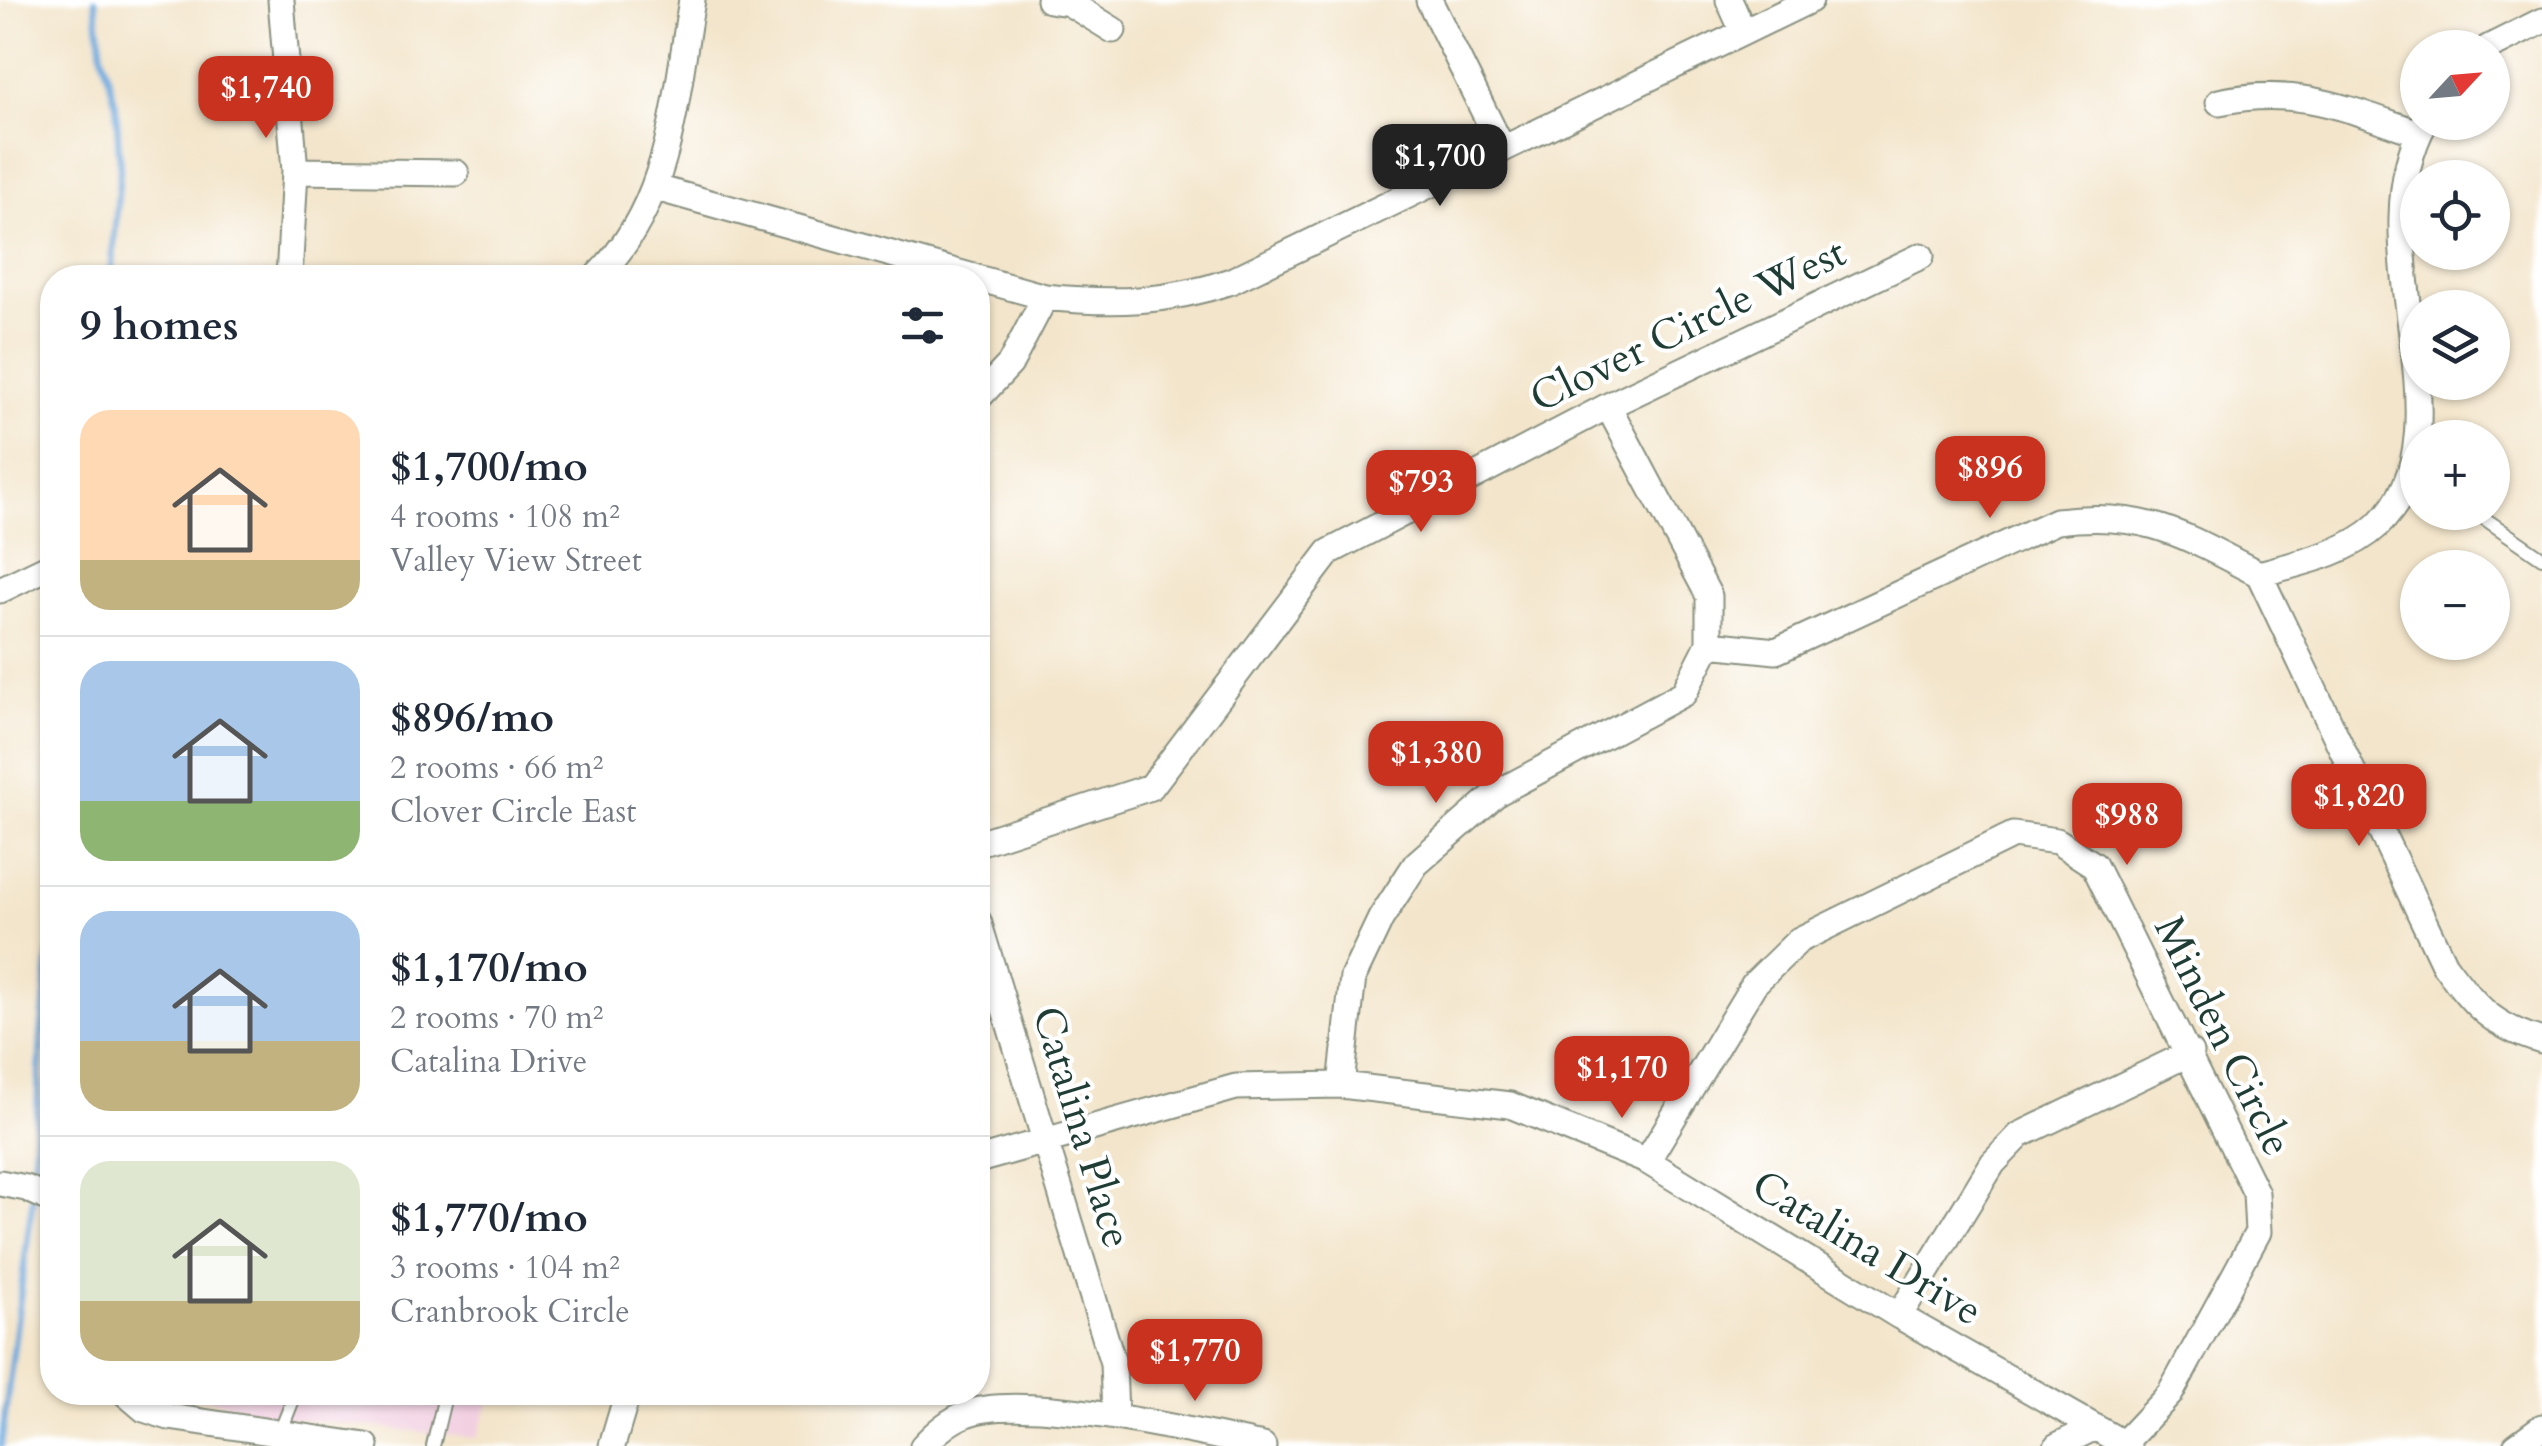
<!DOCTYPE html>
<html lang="en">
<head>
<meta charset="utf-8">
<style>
	:root { --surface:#fff; --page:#f6f6f7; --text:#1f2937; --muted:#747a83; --line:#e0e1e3; --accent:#c8321e }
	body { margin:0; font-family:Cardo,serif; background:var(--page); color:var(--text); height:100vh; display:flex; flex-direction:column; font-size:38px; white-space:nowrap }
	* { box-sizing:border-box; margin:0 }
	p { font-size:32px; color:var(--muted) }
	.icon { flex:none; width:55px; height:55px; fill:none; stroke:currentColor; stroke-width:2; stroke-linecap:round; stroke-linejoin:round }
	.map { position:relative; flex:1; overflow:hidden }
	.details { position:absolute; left:40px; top:265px; width:950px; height:1140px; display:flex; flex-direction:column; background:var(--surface); border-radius:40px; box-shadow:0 2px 8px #0004 }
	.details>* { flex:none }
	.needle { width:65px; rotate:64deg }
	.fabs { position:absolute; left:2400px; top:30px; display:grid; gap:20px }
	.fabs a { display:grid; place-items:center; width:110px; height:110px; border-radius:50%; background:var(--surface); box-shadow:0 2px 8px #0004; font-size:50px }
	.price { position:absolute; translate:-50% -85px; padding:0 22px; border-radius:20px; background:var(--accent); color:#fff; font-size:32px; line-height:65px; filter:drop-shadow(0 2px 5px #0008) }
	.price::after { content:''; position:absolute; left:50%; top:60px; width:30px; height:22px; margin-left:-15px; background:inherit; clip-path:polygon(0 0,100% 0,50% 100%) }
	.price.on { background:#222; color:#fff }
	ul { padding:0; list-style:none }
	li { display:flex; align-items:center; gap:30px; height:250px; padding:0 40px }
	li+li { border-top:2px solid var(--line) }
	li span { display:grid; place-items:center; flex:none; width:280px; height:200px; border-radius:30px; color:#555 }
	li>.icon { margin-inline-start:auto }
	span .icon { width:120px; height:120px; fill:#fffc; stroke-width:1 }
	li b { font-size:42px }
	h2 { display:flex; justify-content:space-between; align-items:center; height:120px; padding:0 40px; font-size:42px }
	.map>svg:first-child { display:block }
</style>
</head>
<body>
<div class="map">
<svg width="2542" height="1446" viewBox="0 0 2542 1446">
	<rect width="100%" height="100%" fill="#fff"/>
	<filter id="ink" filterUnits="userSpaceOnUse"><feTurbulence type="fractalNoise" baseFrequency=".01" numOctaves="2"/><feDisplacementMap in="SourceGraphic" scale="20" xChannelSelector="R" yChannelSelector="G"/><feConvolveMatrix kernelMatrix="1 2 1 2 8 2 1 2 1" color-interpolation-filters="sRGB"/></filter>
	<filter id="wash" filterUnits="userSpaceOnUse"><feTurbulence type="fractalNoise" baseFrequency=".0048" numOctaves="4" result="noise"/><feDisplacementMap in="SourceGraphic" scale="40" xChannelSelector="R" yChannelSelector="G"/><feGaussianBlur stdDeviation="2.25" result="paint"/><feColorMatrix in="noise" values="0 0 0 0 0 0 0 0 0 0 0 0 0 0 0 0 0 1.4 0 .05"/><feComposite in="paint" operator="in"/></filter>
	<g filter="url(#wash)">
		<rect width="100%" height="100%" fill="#f3e5cb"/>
		<path fill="#f2cfe1" d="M194,1393H492L477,1438L262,1415Z"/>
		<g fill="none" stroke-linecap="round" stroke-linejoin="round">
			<path stroke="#6ba8dd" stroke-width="6" d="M95,0L102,54L116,105L120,169L111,278
				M33,1184L41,1038L52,926
				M1,1446L33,1196"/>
		</g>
	</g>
	<g filter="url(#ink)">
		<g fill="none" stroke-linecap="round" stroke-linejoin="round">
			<defs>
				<path id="lane" d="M2475,512L2542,558
					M279,1435L296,1392
					M433,1446L445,1396"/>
				<path id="street" d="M281,0L295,171L289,278
					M1049,0L1069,3L1113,30
					M1429,0L1502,148
					M1729,0L1743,31
					M2488,48L2542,21
					M2219,102C2296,85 2347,109 2419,133
					M295,171L456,173
					M656,188L1045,297C1111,304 1168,303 1231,281L1810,0
					M595,278C672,205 675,98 692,0
					M978,398L1010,364L1045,297
					M2259,574L2444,964C2474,1005 2491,1026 2542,1041
					M2259,574C2299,563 2347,554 2378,525C2476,431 2355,246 2425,122
					M0,590L52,565
					M1709,644L1776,651L2056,521C2147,510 2181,534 2259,574
					M978,843L1151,787L1329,552L1608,406L1921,256
					M978,921L1113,1363L1115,1416
					M1341,1085L1353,977L1381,918L1416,864L1497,793L1684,693L1709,644V596L1608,406
					M978,1160L1236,1087L1341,1085L1510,1105L1647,1161L1899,1316L2128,1446
					M1647,1161L1754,984L1799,940L2013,835L2057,841L2094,865L2256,1193L2258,1232L2170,1394L2124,1443
					M0,1183L26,1188L52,1200
					M1899,1316L1993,1163L2020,1135L2190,1053
					M124,1392L144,1409L169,1417L366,1446
					M612,1446L628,1392
					M923,1446C935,1433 950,1420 966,1414C1023,1391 1199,1433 1263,1446
					M2057,1446L2095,1427
					M2516,1446L2542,1427"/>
			</defs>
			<use href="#lane" stroke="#899180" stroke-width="16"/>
			<use href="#street" stroke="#899180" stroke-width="29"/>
			<use href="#lane" stroke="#fff" stroke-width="12"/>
			<use href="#street" stroke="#fff" stroke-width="25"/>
		</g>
	</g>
	<g text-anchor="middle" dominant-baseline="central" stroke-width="8" stroke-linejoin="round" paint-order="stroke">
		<g font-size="42" fill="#1f3d34" stroke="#fff">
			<text transform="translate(1688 325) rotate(-26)">Clover Circle West</text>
			<text transform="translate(2223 1036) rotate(64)">Minden Circle</text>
			<text transform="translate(1082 1127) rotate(73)">Catalina Place</text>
			<text transform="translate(1867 1248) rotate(31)">Catalina Drive</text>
		</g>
	</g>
</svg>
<div class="fabs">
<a><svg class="needle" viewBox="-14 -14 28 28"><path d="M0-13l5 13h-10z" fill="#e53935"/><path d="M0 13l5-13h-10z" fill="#747a83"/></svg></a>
<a><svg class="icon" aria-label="locate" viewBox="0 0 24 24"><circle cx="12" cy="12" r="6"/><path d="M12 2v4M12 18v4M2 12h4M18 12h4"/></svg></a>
<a><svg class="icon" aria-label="layers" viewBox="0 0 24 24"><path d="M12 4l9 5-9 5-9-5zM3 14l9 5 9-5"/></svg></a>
<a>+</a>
<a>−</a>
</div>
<b class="price" style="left:266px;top:141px">$1,740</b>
<b class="price on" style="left:1440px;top:209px">$1,700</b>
<b class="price" style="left:1990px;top:521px">$896</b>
<b class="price" style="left:1421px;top:535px">$793</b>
<b class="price" style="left:1436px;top:806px">$1,380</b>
<b class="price" style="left:2359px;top:849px">$1,820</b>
<b class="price" style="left:2127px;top:868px">$988</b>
<b class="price" style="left:1622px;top:1121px">$1,170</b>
<b class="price" style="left:1195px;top:1404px">$1,770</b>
<section class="details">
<h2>9 homes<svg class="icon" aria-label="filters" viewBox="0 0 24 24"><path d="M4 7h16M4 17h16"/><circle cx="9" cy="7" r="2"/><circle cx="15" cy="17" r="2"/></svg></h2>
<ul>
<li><span style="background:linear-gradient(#ffd9b3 75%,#c2b280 0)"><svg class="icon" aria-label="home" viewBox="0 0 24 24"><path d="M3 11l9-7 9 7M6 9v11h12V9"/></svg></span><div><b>$1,700/mo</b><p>4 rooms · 108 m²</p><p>Valley View Street</p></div></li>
<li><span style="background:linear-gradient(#a9c7e8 70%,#8fb573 0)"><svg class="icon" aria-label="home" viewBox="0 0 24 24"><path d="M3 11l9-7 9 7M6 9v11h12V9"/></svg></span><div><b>$896/mo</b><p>2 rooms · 66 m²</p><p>Clover Circle East</p></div></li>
<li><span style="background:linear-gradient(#a9c7e8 65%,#c2b280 0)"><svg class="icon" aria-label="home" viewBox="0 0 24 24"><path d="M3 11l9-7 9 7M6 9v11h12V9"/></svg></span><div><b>$1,170/mo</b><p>2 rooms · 70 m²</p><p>Catalina Drive</p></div></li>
<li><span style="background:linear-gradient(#dfe7d0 70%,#c2b280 0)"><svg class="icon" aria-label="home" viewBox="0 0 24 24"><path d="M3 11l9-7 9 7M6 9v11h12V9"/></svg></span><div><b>$1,770/mo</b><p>3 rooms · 104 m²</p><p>Cranbrook Circle</p></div></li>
</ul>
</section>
</div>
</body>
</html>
